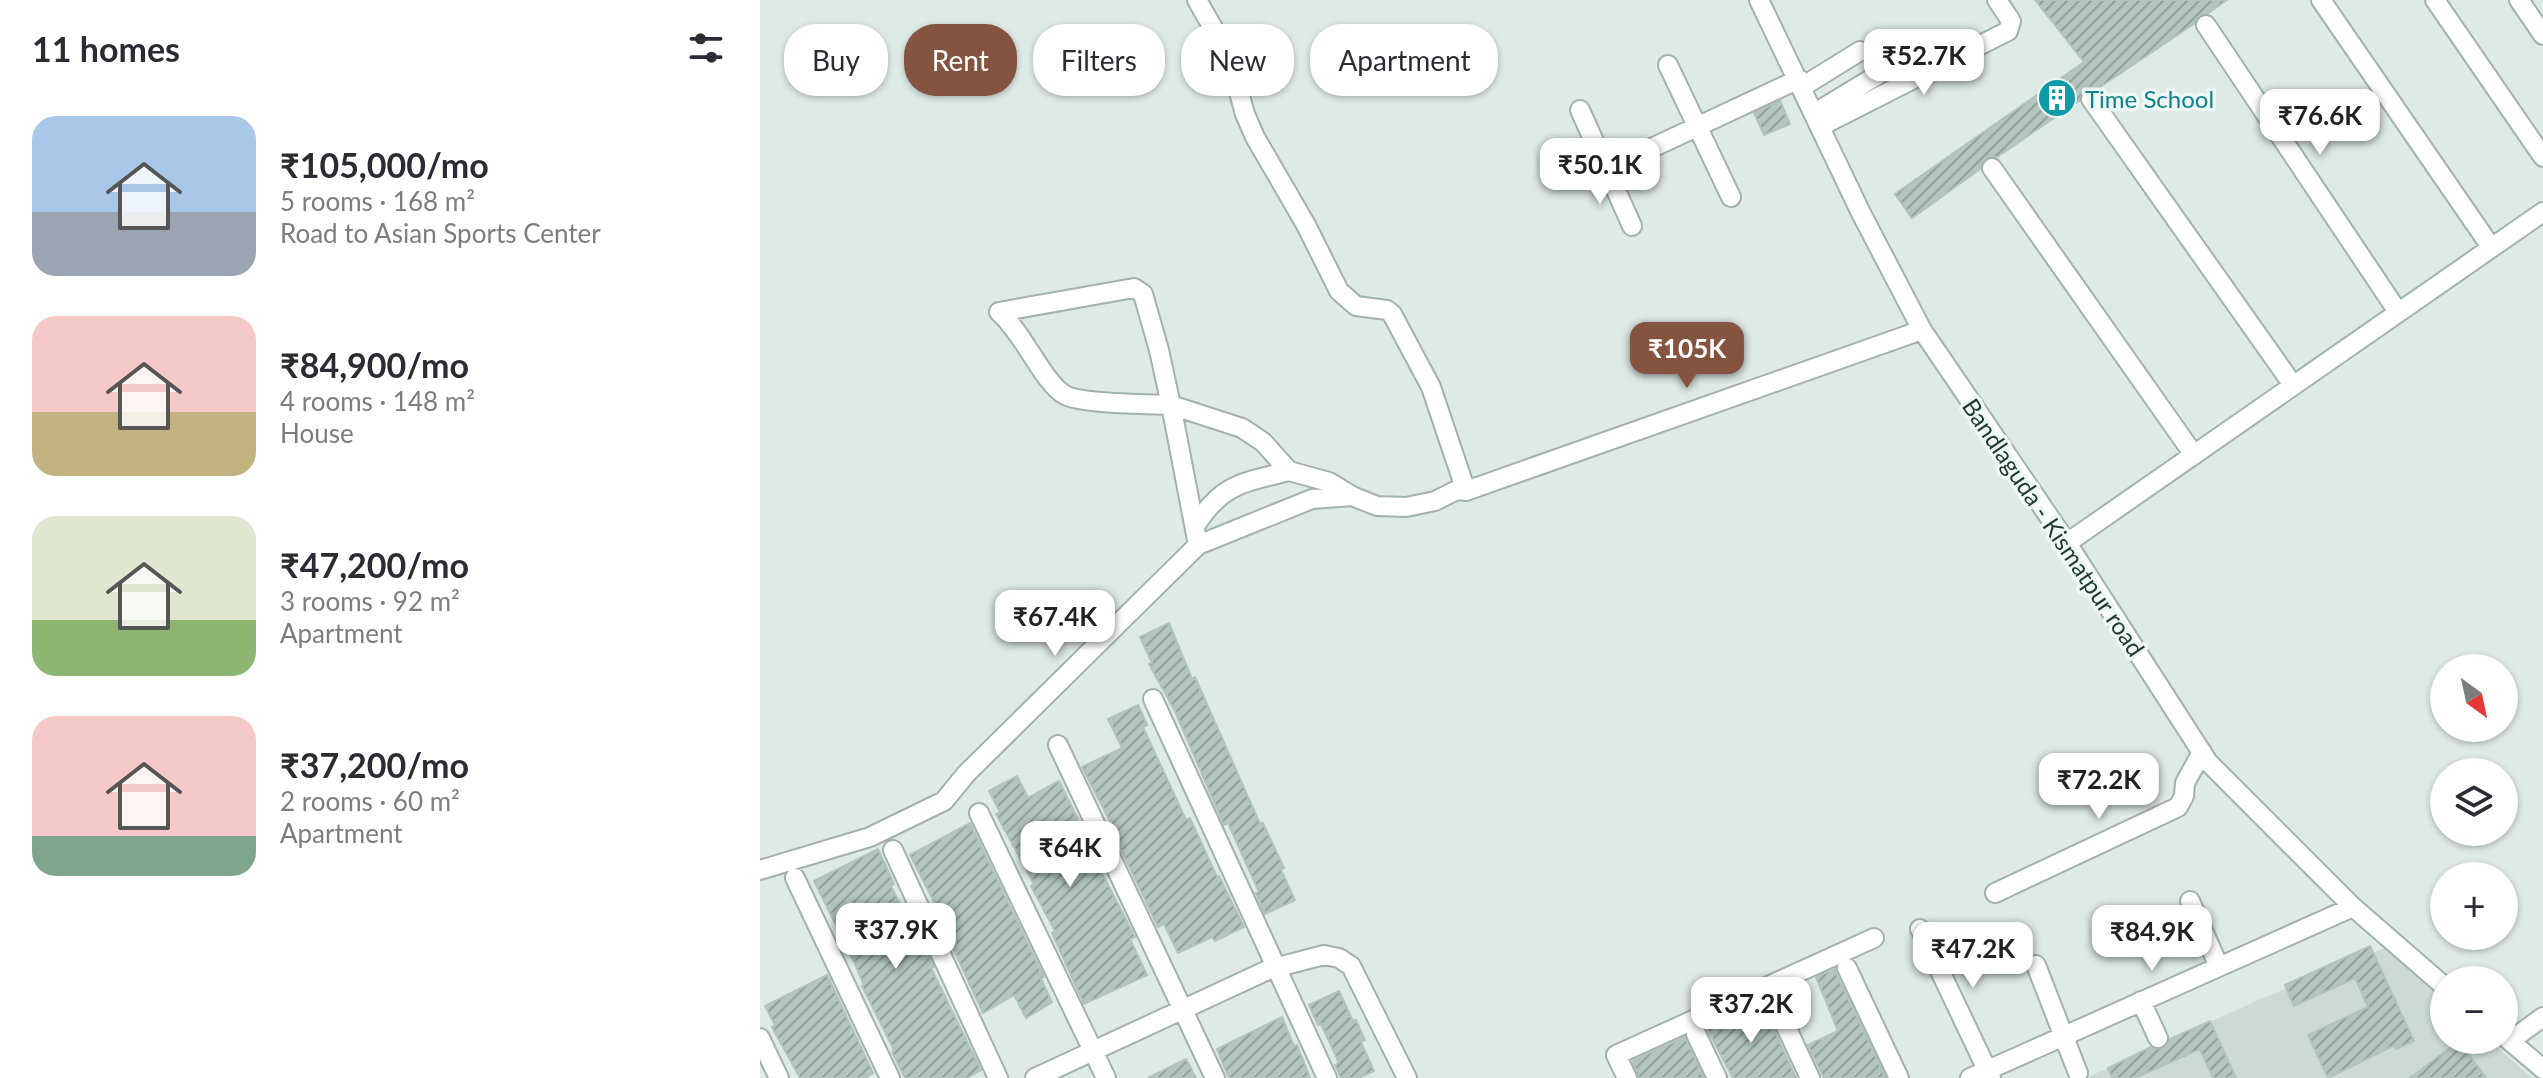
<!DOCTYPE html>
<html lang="en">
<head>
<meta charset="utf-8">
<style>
	:root { --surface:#fff; --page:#f7f7f7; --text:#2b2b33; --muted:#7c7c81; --accent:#855441 }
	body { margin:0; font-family:Lato,sans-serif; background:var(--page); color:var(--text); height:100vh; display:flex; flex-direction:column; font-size:30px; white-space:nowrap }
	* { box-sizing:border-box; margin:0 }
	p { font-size:26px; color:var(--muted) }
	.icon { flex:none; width:44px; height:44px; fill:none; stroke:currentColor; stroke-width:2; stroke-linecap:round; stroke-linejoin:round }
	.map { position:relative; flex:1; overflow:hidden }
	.details { display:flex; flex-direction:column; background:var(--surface); width:760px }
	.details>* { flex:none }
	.top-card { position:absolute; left:24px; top:24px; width:760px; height:72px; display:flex; gap:16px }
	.needle { width:52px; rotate:147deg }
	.buttons { position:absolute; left:1670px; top:654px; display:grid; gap:16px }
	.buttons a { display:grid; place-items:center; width:88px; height:88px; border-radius:50%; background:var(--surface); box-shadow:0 2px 6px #0004; font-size:40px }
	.price { position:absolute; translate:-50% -68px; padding:0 18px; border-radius:16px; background:#fff; color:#222; font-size:26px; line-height:52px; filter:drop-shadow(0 2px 4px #0008) }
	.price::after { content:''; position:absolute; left:50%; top:48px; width:24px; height:18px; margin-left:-12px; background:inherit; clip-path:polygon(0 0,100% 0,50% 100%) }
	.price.current { background:var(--accent); color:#fff }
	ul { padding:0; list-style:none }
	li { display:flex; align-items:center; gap:24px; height:200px; padding:0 32px }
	li span { display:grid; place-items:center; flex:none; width:224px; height:160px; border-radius:24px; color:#555 }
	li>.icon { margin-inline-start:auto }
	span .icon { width:96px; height:96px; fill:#fffc; stroke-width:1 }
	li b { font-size:34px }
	h2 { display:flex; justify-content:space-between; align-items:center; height:96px; padding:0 32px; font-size:34px }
	.tag { padding:0 28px; border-radius:32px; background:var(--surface); box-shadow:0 2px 6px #0004; font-size:28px; line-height:72px }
	.tag.current { background:var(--accent); color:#fff }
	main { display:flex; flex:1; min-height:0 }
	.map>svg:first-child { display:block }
</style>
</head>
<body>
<main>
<section class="details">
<h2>11 homes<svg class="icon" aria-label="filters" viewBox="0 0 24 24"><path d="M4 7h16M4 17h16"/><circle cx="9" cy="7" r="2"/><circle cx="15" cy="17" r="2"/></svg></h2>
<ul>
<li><span style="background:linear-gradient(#a9c7e8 60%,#9aa5b1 0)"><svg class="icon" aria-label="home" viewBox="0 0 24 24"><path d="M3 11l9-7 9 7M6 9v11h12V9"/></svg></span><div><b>₹105,000/mo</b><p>5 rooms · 168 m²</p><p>Road to Asian Sports Center</p></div></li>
<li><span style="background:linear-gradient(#f6c9c9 60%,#c2b280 0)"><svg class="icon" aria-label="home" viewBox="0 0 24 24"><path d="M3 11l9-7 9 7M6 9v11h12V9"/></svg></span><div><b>₹84,900/mo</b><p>4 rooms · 148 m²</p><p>House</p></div></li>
<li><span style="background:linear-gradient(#dfe7d0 65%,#8fb573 0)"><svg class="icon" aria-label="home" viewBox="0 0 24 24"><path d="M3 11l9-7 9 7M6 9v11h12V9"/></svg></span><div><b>₹47,200/mo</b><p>3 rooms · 92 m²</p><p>Apartment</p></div></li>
<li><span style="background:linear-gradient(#f6c9c9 75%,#7fa58c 0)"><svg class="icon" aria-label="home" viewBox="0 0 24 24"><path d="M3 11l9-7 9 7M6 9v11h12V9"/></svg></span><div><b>₹37,200/mo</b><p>2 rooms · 60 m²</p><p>Apartment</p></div></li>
</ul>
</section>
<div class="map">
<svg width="1783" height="1078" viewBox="0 0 1783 1078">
	<defs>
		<pattern id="building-hatch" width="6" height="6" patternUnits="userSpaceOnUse" patternTransform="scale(2)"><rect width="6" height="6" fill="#b3c5bf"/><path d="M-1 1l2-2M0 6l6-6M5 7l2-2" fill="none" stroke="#91a19c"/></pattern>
	</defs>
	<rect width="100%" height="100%" fill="#deeae6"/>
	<path fill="#ccdad5" d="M1625,948L1684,1000V1040H1729L1772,1078H1326L1503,998Z"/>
	<path fill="url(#building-hatch)" stroke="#b1c3bd" stroke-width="2" d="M1275,0H1467L1448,13L1439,16L1435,23L1337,89L1331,87L1324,90L1319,101L1237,157L1226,158L1220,169L1152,218L1135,194L1324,62Z
		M1020,101L1030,124L1004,135L994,113Z
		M409,623L432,679L435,677L500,824L503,823L524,868L521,870L535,900L505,914L496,893L499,892L468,823L464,825L415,711L389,664L392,663L380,637Z
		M378,705L387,725L383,727L426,820L430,818L457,877L459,876L484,927L455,941L452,937L418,953L404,924L398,927L349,824L351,823L322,767L362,748L348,719Z
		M257,776L268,798L299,781L318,819L315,821L375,937L370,939L387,975L324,1004L292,933L295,931L271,886L274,884L236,814L240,812L229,791Z
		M210,823L284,977L281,979L292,1002L266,1018L254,995L223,1013L192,946L196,944L150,855Z
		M118,849L134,884L131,886L144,912L147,910L174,967L171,968L221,1070L207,1078H145L132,1052L134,1050L102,986L104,985L95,964L54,881Z
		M1610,946L1654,1041L1636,1049L1635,1045L1568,1078L1548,1035L1608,1007L1595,978L1534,1006L1525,985Z
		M1075,969L1076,973L1126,1078H1064L1048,1045L1078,1031L1056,977Z
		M67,975L113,1073L105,1078H40L12,1027L15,1025L5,1006Z
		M579,991L593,1021L596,1020L605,1040L601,1042L614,1071L599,1078H581L575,1065L579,1063L561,1024L558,1025L549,1005Z
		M1003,1001L1004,1008L1036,1078H973L946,1027Z
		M522,1017L534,1046L537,1045L550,1078H469L457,1049Z
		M1450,1021L1476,1078H1453L1440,1049L1375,1078H1352L1348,1068L1391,1047L1402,1049L1410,1039Z
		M925,1037L944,1078H879L872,1061Z
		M1699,1041L1726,1078H1650Z
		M426,1059L436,1078H388Z"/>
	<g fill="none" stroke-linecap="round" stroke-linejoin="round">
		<defs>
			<path id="minor" d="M437,0L469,56L485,114L495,137L546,225L579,291L596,306L627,310L632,314L671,387L706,491
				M999,0L1101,213L1162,330L1307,543L1448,762L1593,907L1684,986
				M1561,0L1731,247
				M1675,0L1783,157
				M1759,0L1783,35
				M1446,25L1638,312
				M908,65L971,197
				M1042,87L1100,51
				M1331,99L1533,385
				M820,110L872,226
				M1055,113L1121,73
				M1061,126L1248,31L1251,21L1237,0
				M1232,168L1434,455
				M847,169L1039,79
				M239,312C263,332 284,384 305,395C321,404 389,404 411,405L438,545L552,499L592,496L617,506L646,507L675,501L697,490L706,491L1162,330
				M239,312L374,288L383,294L399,350L411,405L482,428L503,442L529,471L569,482L592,496
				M435,526C463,483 482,483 529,471
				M1307,543L1783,212
				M393,699L567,1078
				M298,745L455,1078
				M219,813L346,1078
				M133,850L238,1078
				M0,870L110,837L184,801L206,774L438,545
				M35,878L130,1078
				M1235,893L1418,807L1424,796L1425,783L1442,752
				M1430,901L1459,967
				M1160,929L1231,1078
				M1276,965L1318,1073
				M1087,968L1139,1078
				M1381,1001L1398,1038
				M1015,1003L1050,1078
				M936,1034L957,1078
				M1744,1036L1783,1069
				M0,1038L19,1078
				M1750,1041L1783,1017
				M275,1078L510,969L564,955L579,958L591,966L647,1078
				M867,1078L856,1055L1114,938
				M1210,1078L1593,907"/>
		</defs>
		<use href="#minor" stroke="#a1b2ad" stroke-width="22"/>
		<use href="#minor" stroke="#fff" stroke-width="18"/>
	</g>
	<defs>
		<symbol id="building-disc" viewBox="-11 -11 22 22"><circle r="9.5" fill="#0f9aa8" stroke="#eef7f3"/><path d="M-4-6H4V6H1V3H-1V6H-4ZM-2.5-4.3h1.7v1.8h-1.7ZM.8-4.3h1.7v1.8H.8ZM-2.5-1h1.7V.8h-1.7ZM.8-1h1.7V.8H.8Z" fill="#fff"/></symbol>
	</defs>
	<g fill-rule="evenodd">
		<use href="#building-disc" x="1275" y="76" width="44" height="44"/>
	</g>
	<g text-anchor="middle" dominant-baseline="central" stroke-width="7" stroke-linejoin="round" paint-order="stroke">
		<g font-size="24" fill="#0d838f" stroke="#eef7f3" text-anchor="start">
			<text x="1325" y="98">Time School</text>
		</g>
		<g font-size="24" fill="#1f3a35" stroke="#eef7f3">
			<text transform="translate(1294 527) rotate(56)">Bandlaguda - Kismatpur road</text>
		</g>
	</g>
</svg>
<div class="buttons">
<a><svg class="needle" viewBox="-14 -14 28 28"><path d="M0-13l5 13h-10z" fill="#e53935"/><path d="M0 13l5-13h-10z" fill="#7c7c81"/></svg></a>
<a><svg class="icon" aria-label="layers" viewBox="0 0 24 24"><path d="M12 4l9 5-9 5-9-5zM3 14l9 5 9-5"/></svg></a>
<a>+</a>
<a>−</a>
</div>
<b class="price" style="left:1164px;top:97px">₹52.7K</b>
<b class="price" style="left:1560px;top:157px">₹76.6K</b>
<b class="price" style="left:840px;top:206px">₹50.1K</b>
<b class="price current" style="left:927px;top:390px">₹105K</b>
<b class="price" style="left:295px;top:658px">₹67.4K</b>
<b class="price" style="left:1339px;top:821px">₹72.2K</b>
<b class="price" style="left:310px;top:889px">₹64K</b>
<b class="price" style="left:136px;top:971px">₹37.9K</b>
<b class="price" style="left:1392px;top:973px">₹84.9K</b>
<b class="price" style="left:1213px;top:990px">₹47.2K</b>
<b class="price" style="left:991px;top:1045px">₹37.2K</b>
<div class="top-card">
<a class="tag">Buy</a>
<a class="tag current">Rent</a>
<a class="tag">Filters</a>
<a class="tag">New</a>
<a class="tag">Apartment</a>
</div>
</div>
</main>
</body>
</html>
